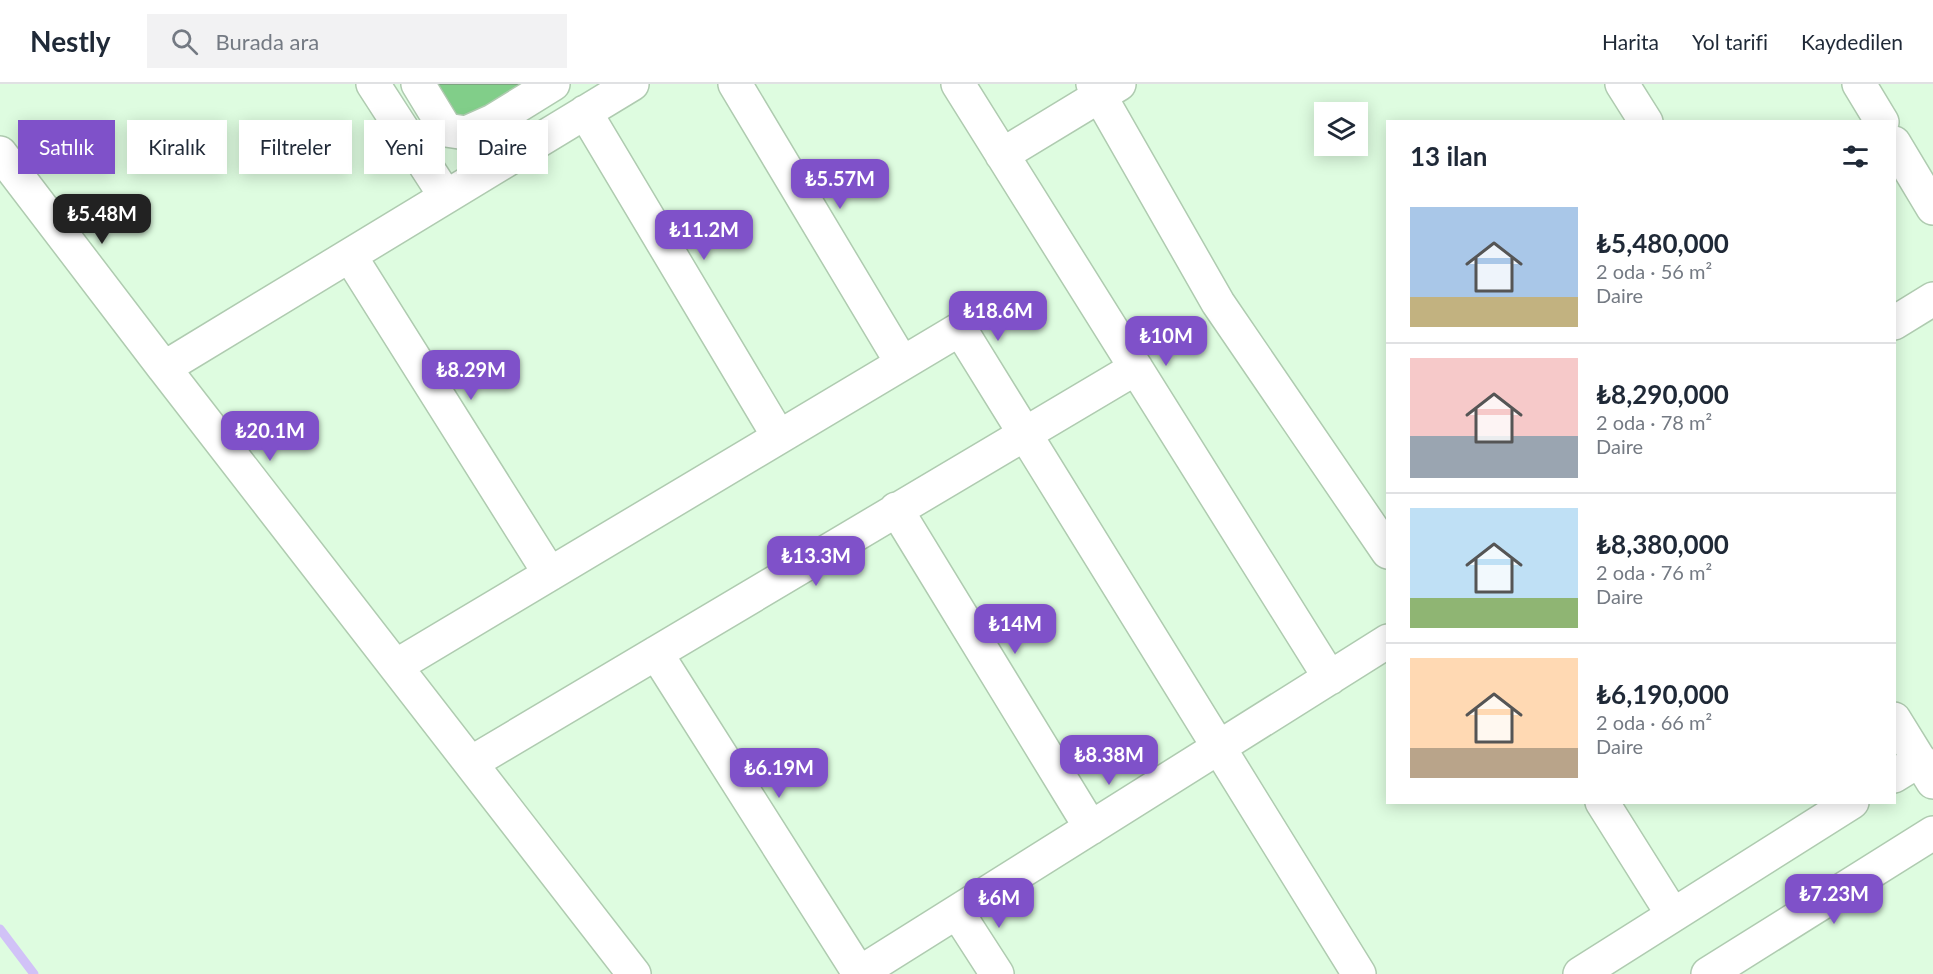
<!DOCTYPE html>
<html lang="tr">
<head>
<meta charset="utf-8">
<style>
	:root { --surface:#fff; --page:#f2f2f3; --text:#1f2937; --muted:#747a83; --line:#e0e1e3; --accent:#7f51c9 }
	body { margin:0; font-family:Lato,sans-serif; background:var(--page); color:var(--text); height:100vh; display:flex; flex-direction:column; font-size:22px; white-space:nowrap }
	* { box-sizing:border-box; margin:0 }
	p { font-size:20px; color:var(--muted) }
	.icon { flex:none; width:33px; height:33px; fill:none; stroke:currentColor; stroke-width:2; stroke-linecap:round; stroke-linejoin:round }
	.map { position:relative; flex:1; overflow:hidden }
	.sheet { position:absolute; left:1386px; top:36px; width:510px; height:684px; display:flex; flex-direction:column; background:var(--surface); border-radius:0px; box-shadow:0 3px 15px #0003 }
	.sheet>* { flex:none }
	.banner { position:absolute; left:18px; top:36px; width:570px; height:54px; display:flex; gap:12px }
	.buttons { position:absolute; left:1314px; top:18px; display:grid; gap:12px }
	.buttons a { display:grid; place-items:center; width:54px; height:54px; border-radius:0px; background:var(--surface); box-shadow:0 3px 15px #0003; font-size:30px }
	.price { position:absolute; translate:-50% -51px; padding:0 14px; border-radius:12px; background:var(--accent); color:#fff; font-size:20px; line-height:39px; filter:drop-shadow(0 2px 3px #0008) }
	.price::after { content:''; position:absolute; left:50%; top:36px; width:18px; height:14px; margin-left:-9px; background:inherit; clip-path:polygon(0 0,100% 0,50% 100%) }
	.price.selected { background:#222; color:#fff }
	ul { padding:0; list-style:none }
	li { display:flex; align-items:center; gap:18px; height:150px; padding:0 24px }
	li+li { border-top:2px solid var(--line) }
	li span { display:grid; place-items:center; flex:none; width:168px; height:120px; border-radius:0px; color:#555 }
	li>.icon { margin-inline-start:auto }
	span .icon { width:72px; height:72px; fill:#fffc; stroke-width:1 }
	li b { font-size:26px }
	h2 { display:flex; justify-content:space-between; align-items:center; height:72px; padding:0 24px; font-size:26px }
	.pill { padding:0 21px; border-radius:0px; background:var(--surface); box-shadow:0 3px 15px #0003; font-size:21px; line-height:54px }
	.pill.selected { background:var(--accent); color:#fff }
	header { display:flex; align-items:center; gap:36px; box-sizing:border-box; height:84px; padding:0 30px; background:var(--surface); border-bottom:2px solid var(--line) }
	header strong { font-size:28px }
	nav { display:flex; gap:33px; margin-inline-start:auto; font-size:21px }
	.search { width:420px; height:54px; background:var(--page); display:flex; align-items:center; gap:15px; box-sizing:border-box; padding:0 21px; border-radius:0px; color:var(--muted); font-size:22px }
	.map>svg:first-child { display:block }
</style>
</head>
<body>
<header>
<strong>Nestly</strong>
<div class="search"><svg class="icon" aria-label="search" viewBox="0 0 24 24"><circle cx="10" cy="10" r="6"/><path d="M15 15l6 6"/></svg>Burada ara</div>
<nav><a>Harita</a><a>Yol tarifi</a><a>Kaydedilen</a></nav>
</header>
<div class="map">
<svg width="1933" height="890" viewBox="0 0 1933 890">
	<rect width="100%" height="100%" fill="#defce0"/>
	<g fill="none" stroke-linecap="round" stroke-linejoin="round">
		<path stroke="#d1c2f7" stroke-width="9" d="M0,845L34,890"/>
	</g>
	<path fill="#81ce89" stroke="#7d987f" stroke-width="1.5" d="M438,0H535L464,43Z"/>
	<g fill="none" stroke-linecap="round" stroke-linejoin="round">
		<defs>
			<path id="minor" d="M373,0L446,113
				M418,0L446,46L466,49L493,37L553,0
				M632,0L164,284L634,890
				M735,0L902,279
				M958,0L1330,594
				M1093,0L1218,219L1388,468
				M1622,0L1646,38
				M1859,0L1882,38
				M585,28L779,353
				M1894,59L1933,124
				M0,69L164,284
				M1002,71L1119,0
				M350,172L550,490
				M1894,239L1933,215
				M896,425L1091,744
				M656,569L859,889
				M396,582L960,245L1359,890
				M1894,635L1933,698
				M471,679L1136,284
				M1894,692L1920,676
				M1602,718L1673,831
				M957,828L997,890
				M858,890L1388,557
				M1580,890L1852,718
				M1708,890L1933,749"/>
		</defs>
		<use href="#minor" stroke="#afcbb0" stroke-width="36"/>
		<use href="#minor" stroke="#fff" stroke-width="33"/>
	</g>
</svg>
<div class="buttons">
<a><svg class="icon" aria-label="layers" viewBox="0 0 24 24"><path d="M12 4l9 5-9 5-9-5zM3 14l9 5 9-5"/></svg></a>
</div>
<b class="price" style="left:840px;top:126px">₺5.57M</b>
<b class="price selected" style="left:102px;top:161px">₺5.48M</b>
<b class="price" style="left:704px;top:177px">₺11.2M</b>
<b class="price" style="left:998px;top:258px">₺18.6M</b>
<b class="price" style="left:1166px;top:283px">₺10M</b>
<b class="price" style="left:471px;top:317px">₺8.29M</b>
<b class="price" style="left:270px;top:378px">₺20.1M</b>
<b class="price" style="left:816px;top:503px">₺13.3M</b>
<b class="price" style="left:1015px;top:571px">₺14M</b>
<b class="price" style="left:1109px;top:702px">₺8.38M</b>
<b class="price" style="left:779px;top:715px">₺6.19M</b>
<b class="price" style="left:1834px;top:841px">₺7.23M</b>
<b class="price" style="left:999px;top:845px">₺6M</b>
<div class="banner">
<a class="pill selected">Satılık</a>
<a class="pill">Kiralık</a>
<a class="pill">Filtreler</a>
<a class="pill">Yeni</a>
<a class="pill">Daire</a>
</div>
<section class="sheet">
<h2>13 ilan<svg class="icon" aria-label="filters" viewBox="0 0 24 24"><path d="M4 7h16M4 17h16"/><circle cx="9" cy="7" r="2"/><circle cx="15" cy="17" r="2"/></svg></h2>
<ul>
<li><span style="background:linear-gradient(#a9c7e8 75%,#c2b280 0)"><svg class="icon" aria-label="home" viewBox="0 0 24 24"><path d="M3 11l9-7 9 7M6 9v11h12V9"/></svg></span><div><b>₺5,480,000</b><p>2 oda · 56 m²</p><p>Daire</p></div></li>
<li><span style="background:linear-gradient(#f6c9c9 65%,#9aa5b1 0)"><svg class="icon" aria-label="home" viewBox="0 0 24 24"><path d="M3 11l9-7 9 7M6 9v11h12V9"/></svg></span><div><b>₺8,290,000</b><p>2 oda · 78 m²</p><p>Daire</p></div></li>
<li><span style="background:linear-gradient(#bfe0f5 75%,#8fb573 0)"><svg class="icon" aria-label="home" viewBox="0 0 24 24"><path d="M3 11l9-7 9 7M6 9v11h12V9"/></svg></span><div><b>₺8,380,000</b><p>2 oda · 76 m²</p><p>Daire</p></div></li>
<li><span style="background:linear-gradient(#ffd9b3 75%,#b9a48a 0)"><svg class="icon" aria-label="home" viewBox="0 0 24 24"><path d="M3 11l9-7 9 7M6 9v11h12V9"/></svg></span><div><b>₺6,190,000</b><p>2 oda · 66 m²</p><p>Daire</p></div></li>
</ul>
</section>
</div>
</body>
</html>
